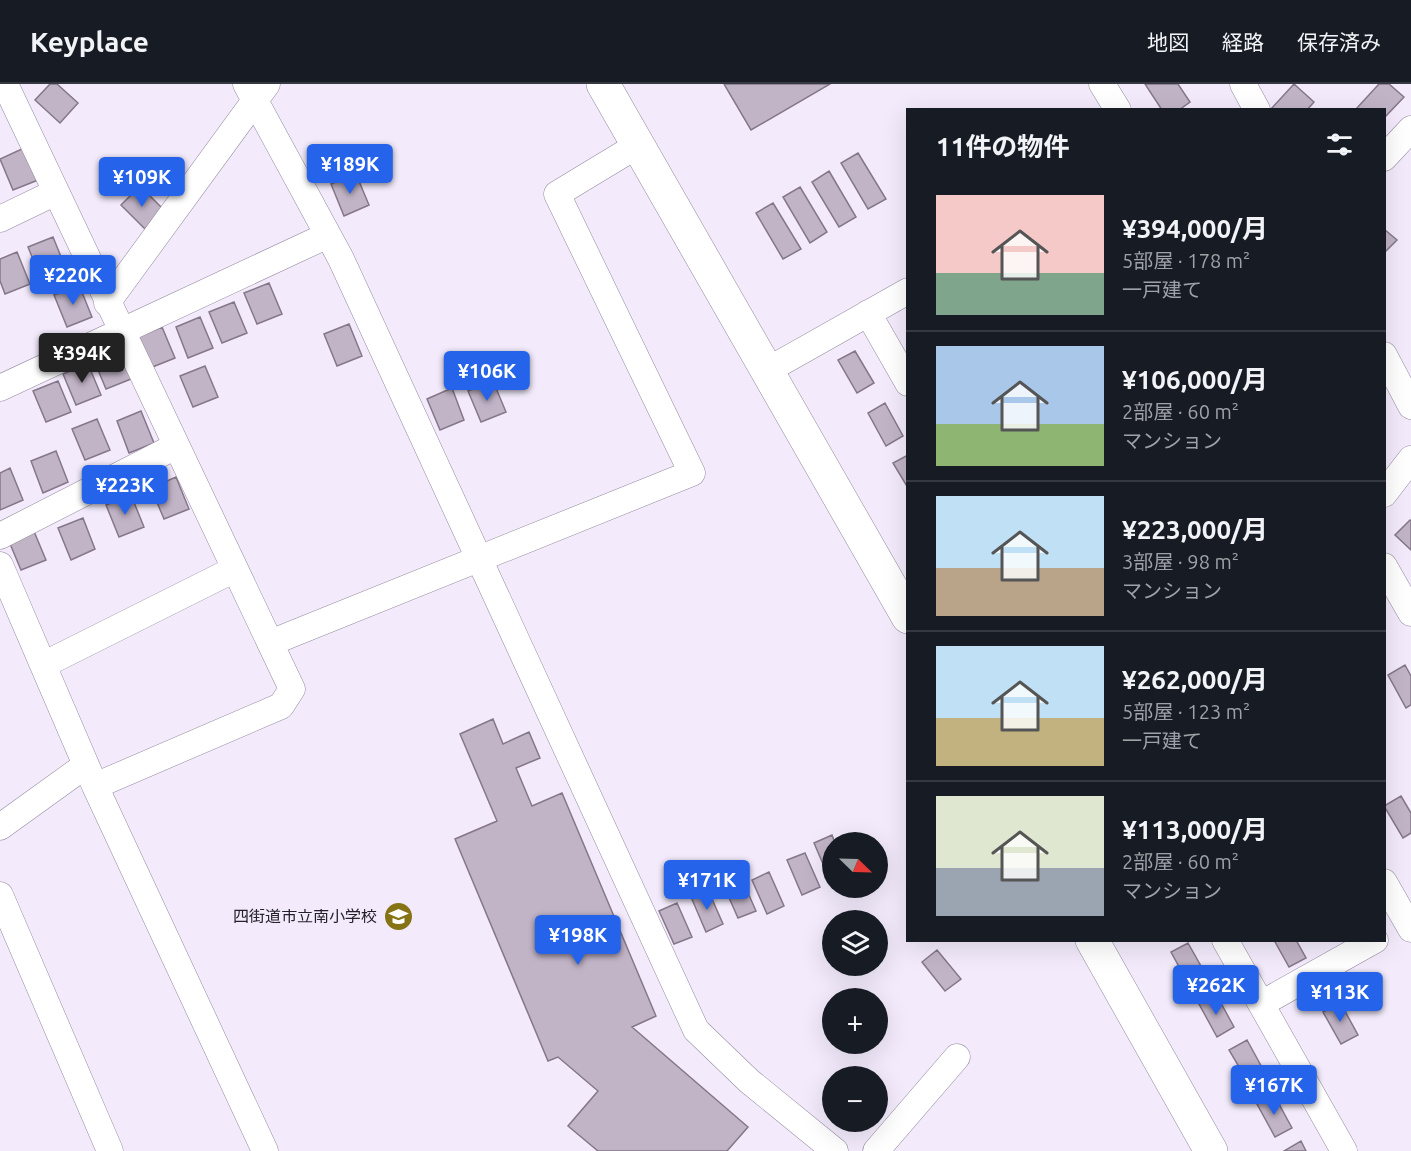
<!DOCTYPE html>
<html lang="ja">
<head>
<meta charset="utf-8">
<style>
	:root { --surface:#171b24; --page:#20242c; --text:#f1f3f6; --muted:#9ea1a6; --line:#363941; --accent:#2563eb }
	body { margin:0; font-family:Ubuntu,"Noto Sans JP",sans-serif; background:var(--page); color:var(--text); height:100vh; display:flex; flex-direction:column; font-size:22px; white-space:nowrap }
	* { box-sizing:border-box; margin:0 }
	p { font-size:20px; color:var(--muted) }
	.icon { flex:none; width:33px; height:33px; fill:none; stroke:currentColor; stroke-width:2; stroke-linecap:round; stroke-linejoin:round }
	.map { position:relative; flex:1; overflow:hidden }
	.panel { position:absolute; left:906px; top:24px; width:480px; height:834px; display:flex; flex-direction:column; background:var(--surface); border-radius:0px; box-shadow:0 6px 24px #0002 }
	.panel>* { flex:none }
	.needle { width:39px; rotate:113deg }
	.buttons { position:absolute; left:822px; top:748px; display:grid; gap:12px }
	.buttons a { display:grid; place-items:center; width:66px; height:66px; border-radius:50%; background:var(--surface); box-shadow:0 6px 24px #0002; font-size:30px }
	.price { position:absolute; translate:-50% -51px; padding:0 14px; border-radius:6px; background:var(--accent); color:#fff; font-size:20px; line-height:39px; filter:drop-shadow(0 2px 3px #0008) }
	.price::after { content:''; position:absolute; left:50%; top:36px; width:18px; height:14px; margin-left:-9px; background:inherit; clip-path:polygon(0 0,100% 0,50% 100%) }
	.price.selected { background:#222; color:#fff }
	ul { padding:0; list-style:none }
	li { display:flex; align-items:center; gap:18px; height:150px; padding:0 30px }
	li+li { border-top:2px solid var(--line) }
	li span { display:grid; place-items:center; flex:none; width:168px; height:120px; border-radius:0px; color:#555 }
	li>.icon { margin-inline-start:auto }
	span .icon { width:72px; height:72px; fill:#fffc; stroke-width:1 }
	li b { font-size:26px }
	h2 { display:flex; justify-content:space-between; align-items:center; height:72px; padding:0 30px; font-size:26px }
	header { display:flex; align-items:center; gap:36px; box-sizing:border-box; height:84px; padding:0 30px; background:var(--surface); border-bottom:2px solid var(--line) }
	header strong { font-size:28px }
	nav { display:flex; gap:33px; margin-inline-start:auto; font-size:21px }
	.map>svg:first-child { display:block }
</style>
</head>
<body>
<header>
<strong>Keyplace</strong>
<nav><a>地図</a><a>経路</a><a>保存済み</a></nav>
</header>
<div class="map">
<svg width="1411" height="1067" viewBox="0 0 1411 1067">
	<rect width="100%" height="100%" fill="#f3ebfc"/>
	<path fill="#c2b4c7" stroke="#847789" stroke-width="1.5" d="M50,0H57L78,19L60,39L35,16Z
		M724,0H830L751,46Z
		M1145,0H1178L1190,18L1179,26H1162Z
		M1294,0L1314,18L1307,26H1270Z
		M1379,0H1389L1404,13L1384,34V26L1356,25Z
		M24,64L38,96L13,106L0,75Z
		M858,69L886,115L868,125L841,79Z
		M829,87L856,133L839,143L812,98Z
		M356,90L369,121L344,132L331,100Z
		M140,102L164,126L145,145L121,121Z
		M800,103L827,148L810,159L783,113Z
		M773,119L801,165L783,175L756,129Z
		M1384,145L1397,156L1384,169Z
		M53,153L66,185L41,195L28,163Z
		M17,168L30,200L5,210L0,197V175Z
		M269,199L282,230L257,240L244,209Z
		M79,201L92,233L67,243L54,211Z
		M234,218L247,249L222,259L209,228Z
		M200,233L213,264L188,274L176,243Z
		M349,240L362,272L337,282L324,250Z
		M162,243L175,274L150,284L137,253Z
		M118,264L131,295L106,305L93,274Z
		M855,267L874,299L857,309L838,276Z
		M88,280L101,311L76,321L63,290Z
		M205,282L218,313L193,323L180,292Z
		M58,297L71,328L46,338L33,307Z
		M493,297L506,328L481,338L468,307Z
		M452,304L464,336L440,346L427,315Z
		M885,319L903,352L886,362L868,329Z
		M141,327L154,359L129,369L117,337Z
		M97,335L110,366L85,376L72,345Z
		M56,367L68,398L43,409L31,377Z
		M908,371V404L893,379Z
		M10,384L23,416L0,426V389Z
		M176,393L189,425L164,435L151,404Z
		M131,411L144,443L119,453L106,421Z
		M83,434L95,465L71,476L58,444Z
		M1410,436L1411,437V466L1395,451Z
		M33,445L46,476L21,486L8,455Z
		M1405,581L1411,592V621L1406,624L1388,591Z
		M493,635L503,660L529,648L540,674L516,684L532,722L562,709L656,932L632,943L748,1043L727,1067H598L568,1042L598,1007L558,973L548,977L455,755L497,737L460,650Z
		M1401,712L1411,729V749L1403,754L1384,722Z
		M832,751L835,759H832V792L829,794L814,759Z
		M805,769L820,803L802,811L787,776Z
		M769,788L784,822L767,830L752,796Z
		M741,793L756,827L738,834L723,800Z
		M708,806L723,840L706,848L691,813Z
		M677,819L692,853L674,860L659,827Z
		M1274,856H1296L1306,874L1289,883Z
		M1188,859L1206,891L1189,901L1171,868Z
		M937,866L961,895L945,907L922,878Z
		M1216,910L1234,943L1217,953L1199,920Z
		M1340,918L1358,951L1341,960L1323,928Z
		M1247,956L1265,989L1248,998L1229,966Z
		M1274,1011L1292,1044L1275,1053L1257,1020Z
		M1301,1057L1306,1067H1284Z"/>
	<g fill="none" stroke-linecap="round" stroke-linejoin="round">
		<defs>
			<path id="street" d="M5,0L292,605L281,622L95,702
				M246,0L341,175L696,946L749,997L835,1067
				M1102,0L1118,26
				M1243,0L1257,26
				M1384,74L1411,45
				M0,135L56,108
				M107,219L267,0
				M868,229L908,299
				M1384,271L1411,322
				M768,286L908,207
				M0,304L328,151
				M1384,410L1411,375
				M0,452L176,362
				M0,481L95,702L265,1067
				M1384,482L1411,529
				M270,559L692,389L557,110L638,61
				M43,581L235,485
				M0,743L86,681
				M1384,798L1411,845
				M0,811L110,1067
				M1225,856L1344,1067
				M1261,920L1375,856
				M876,1067L957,973"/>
			<path id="secondary" d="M603,0L908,533
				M1092,856L1211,1067"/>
		</defs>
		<use href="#street" stroke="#948a9e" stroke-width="27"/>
		<use href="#secondary" stroke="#948a9e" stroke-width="34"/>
		<use href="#street" stroke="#fff" stroke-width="26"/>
		<use href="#secondary" stroke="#fff" stroke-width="33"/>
	</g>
	<defs>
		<symbol id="school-disc" viewBox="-11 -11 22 22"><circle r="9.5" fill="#867315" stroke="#f3ebfc"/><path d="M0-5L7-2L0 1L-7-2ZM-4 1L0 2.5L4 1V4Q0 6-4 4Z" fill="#fff"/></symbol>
	</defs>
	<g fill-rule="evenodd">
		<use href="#school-disc" x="382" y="816" width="33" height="33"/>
	</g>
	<g text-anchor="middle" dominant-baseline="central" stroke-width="5" stroke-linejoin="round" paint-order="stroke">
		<g font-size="16" fill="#252129" stroke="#f3ebfc" text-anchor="end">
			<text x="377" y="832">四街道市立南小学校</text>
		</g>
	</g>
</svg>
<div class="buttons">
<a><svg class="needle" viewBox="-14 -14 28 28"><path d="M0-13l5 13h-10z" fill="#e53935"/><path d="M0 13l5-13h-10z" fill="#9ea1a6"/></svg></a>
<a><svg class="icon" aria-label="layers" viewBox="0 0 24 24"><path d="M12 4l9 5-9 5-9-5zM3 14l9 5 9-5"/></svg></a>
<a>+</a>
<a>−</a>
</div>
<b class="price" style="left:350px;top:111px">¥189K</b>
<b class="price" style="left:142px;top:124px">¥109K</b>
<b class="price" style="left:73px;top:222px">¥220K</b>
<b class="price selected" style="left:82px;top:300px">¥394K</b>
<b class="price" style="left:487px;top:318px">¥106K</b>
<b class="price" style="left:125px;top:432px">¥223K</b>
<b class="price" style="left:707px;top:827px">¥171K</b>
<b class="price" style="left:578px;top:882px">¥198K</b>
<b class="price" style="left:1216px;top:932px">¥262K</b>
<b class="price" style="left:1340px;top:939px">¥113K</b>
<b class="price" style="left:1274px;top:1032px">¥167K</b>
<section class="panel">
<h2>11件の物件<svg class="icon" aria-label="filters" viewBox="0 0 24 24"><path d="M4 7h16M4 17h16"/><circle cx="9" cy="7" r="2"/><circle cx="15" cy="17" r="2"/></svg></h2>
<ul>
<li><span style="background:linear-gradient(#f6c9c9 65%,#7fa58c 0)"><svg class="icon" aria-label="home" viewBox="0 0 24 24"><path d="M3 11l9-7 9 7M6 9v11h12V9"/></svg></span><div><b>¥394,000/月</b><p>5部屋 · 178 m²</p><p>一戸建て</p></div></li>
<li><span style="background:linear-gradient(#a9c7e8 65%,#8fb573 0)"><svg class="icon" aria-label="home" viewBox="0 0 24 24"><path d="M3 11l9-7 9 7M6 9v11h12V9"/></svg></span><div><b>¥106,000/月</b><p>2部屋 · 60 m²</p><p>マンション</p></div></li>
<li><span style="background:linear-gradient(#bfe0f5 60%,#b9a48a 0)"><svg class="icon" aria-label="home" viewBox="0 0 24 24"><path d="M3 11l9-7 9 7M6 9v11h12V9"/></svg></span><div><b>¥223,000/月</b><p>3部屋 · 98 m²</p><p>マンション</p></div></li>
<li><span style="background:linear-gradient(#bfe0f5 60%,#c2b280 0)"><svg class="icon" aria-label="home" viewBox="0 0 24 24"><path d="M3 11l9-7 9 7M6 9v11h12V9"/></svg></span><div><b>¥262,000/月</b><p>5部屋 · 123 m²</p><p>一戸建て</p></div></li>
<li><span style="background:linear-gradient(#dfe7d0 60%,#9aa5b1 0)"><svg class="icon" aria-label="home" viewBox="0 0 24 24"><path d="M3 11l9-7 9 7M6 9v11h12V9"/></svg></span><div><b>¥113,000/月</b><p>2部屋 · 60 m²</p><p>マンション</p></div></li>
</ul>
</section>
</div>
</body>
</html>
